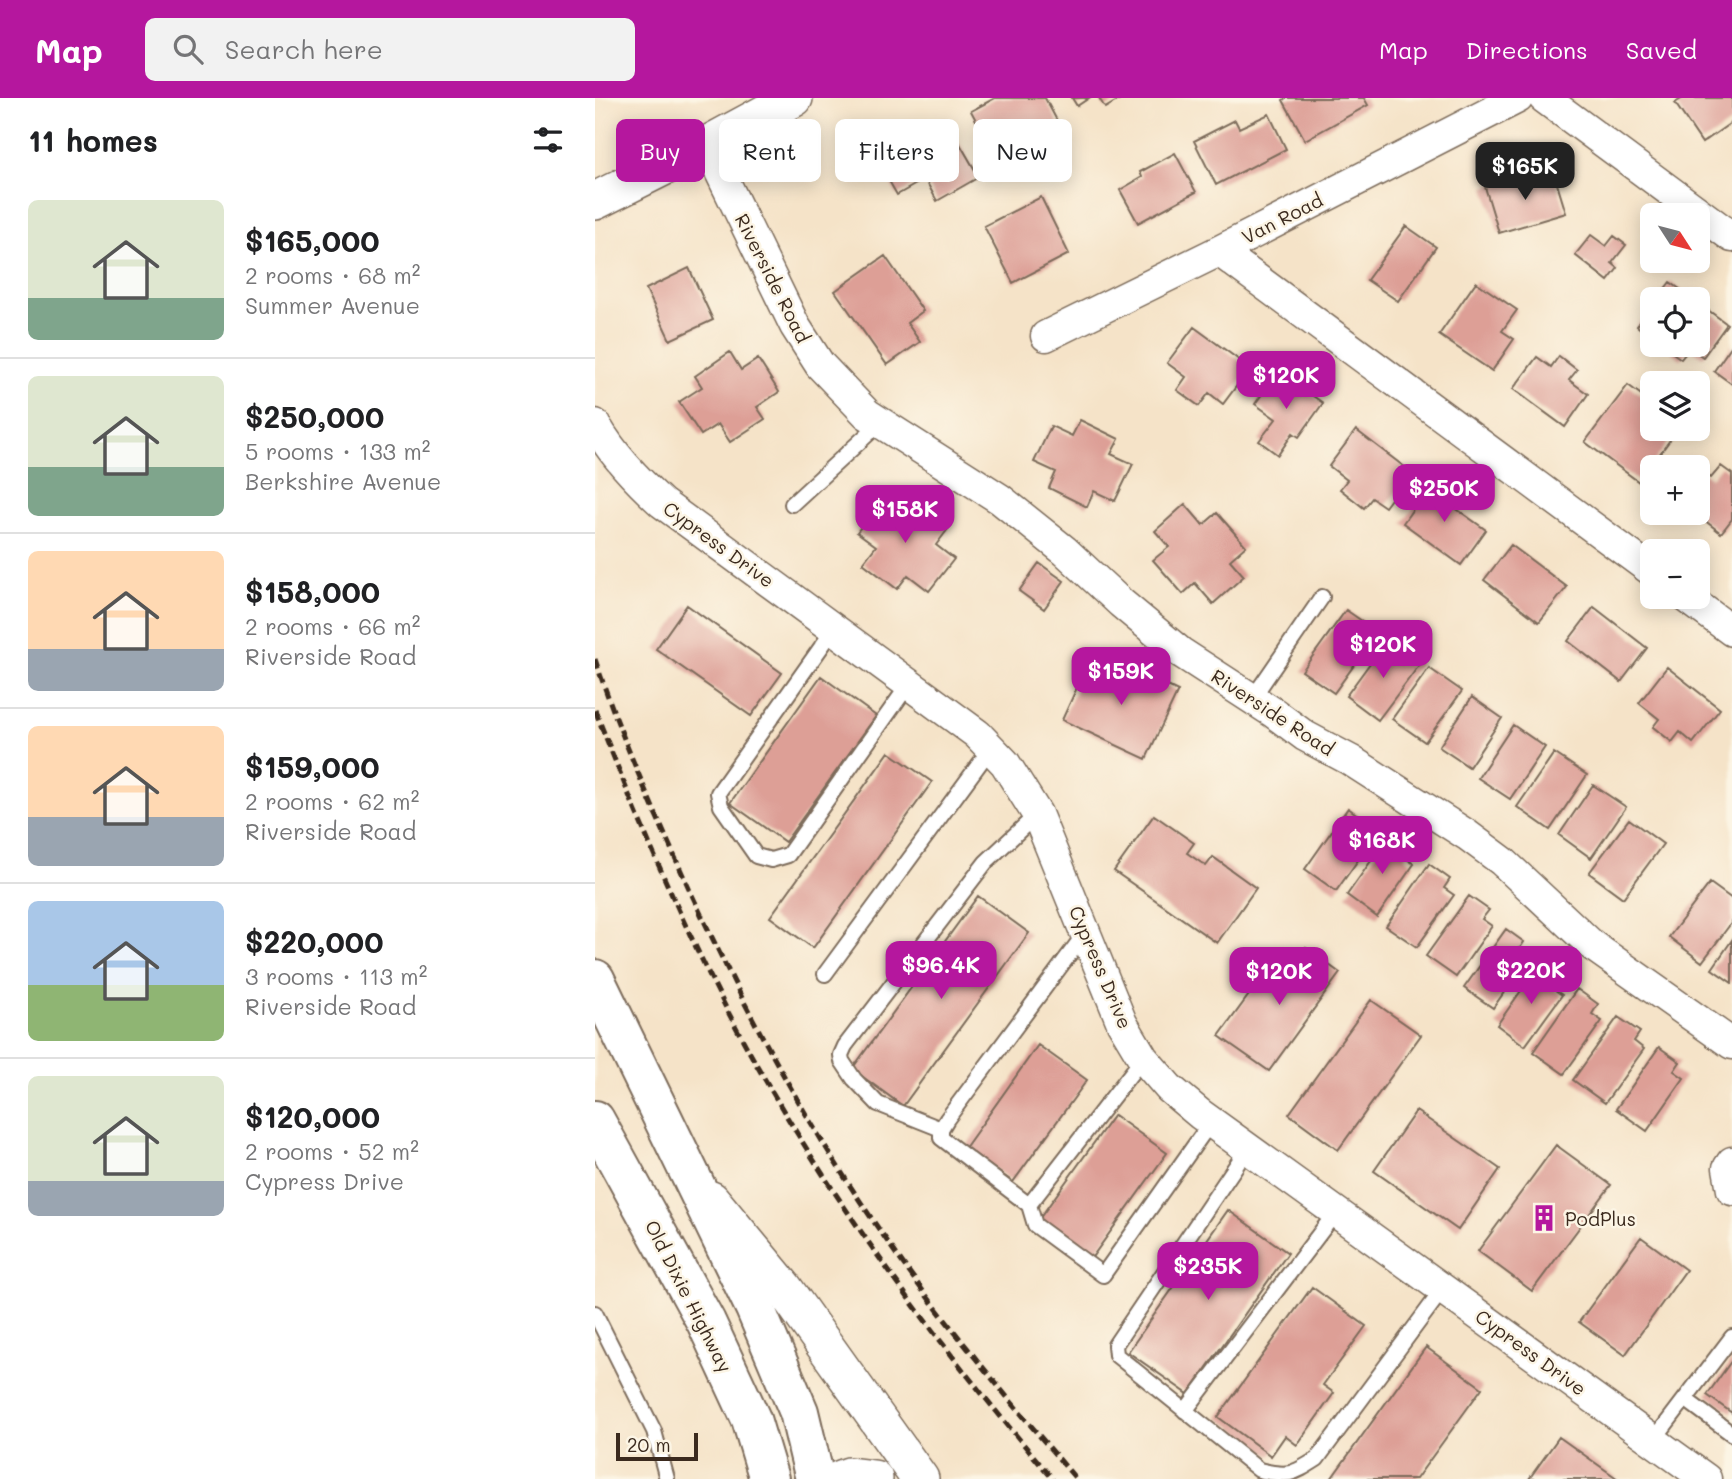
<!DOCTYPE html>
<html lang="en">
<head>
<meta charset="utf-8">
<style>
	:root { --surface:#fff; --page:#f2f2f2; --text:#202124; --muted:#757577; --line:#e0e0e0; --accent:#b5179e }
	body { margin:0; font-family:Mali,sans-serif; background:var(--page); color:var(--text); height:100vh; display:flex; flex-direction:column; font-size:26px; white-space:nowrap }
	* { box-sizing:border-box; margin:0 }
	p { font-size:23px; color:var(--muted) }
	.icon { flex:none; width:38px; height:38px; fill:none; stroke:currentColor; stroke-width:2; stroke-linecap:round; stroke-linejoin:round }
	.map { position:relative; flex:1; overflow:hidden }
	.side { display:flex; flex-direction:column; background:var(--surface); width:595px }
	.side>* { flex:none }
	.top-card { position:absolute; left:21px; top:21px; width:665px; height:63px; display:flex; gap:14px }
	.needle { width:46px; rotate:126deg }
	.fabs { position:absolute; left:1045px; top:105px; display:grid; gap:14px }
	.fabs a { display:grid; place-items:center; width:70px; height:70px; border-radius:10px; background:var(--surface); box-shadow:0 4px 18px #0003; font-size:35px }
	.scale { position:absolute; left:21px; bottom:18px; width:82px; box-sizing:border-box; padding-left:7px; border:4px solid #3b2a1e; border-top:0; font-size:19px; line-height:24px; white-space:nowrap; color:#3b2a1e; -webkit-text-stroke:5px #fcf5e5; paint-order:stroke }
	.price { position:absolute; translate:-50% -60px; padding:0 16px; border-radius:14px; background:var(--accent); color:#fff; font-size:23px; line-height:46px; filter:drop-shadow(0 2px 4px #0008) }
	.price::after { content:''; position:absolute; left:50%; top:42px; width:21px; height:16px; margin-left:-10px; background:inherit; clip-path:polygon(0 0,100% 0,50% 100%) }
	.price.current { background:#222; color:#fff }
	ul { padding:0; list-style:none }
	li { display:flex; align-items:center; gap:21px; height:175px; padding:0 28px }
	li+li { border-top:2px solid var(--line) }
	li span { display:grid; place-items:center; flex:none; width:196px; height:140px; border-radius:10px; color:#555 }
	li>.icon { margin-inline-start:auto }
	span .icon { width:84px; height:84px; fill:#fffc; stroke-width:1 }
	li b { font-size:30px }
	h2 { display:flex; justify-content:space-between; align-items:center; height:84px; padding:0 28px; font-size:30px }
	.chip { padding:0 24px; border-radius:10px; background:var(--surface); box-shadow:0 4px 18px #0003; font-size:24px; line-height:63px }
	.chip.current { background:var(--accent); color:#fff }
	header { display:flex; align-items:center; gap:42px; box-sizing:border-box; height:98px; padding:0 35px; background:var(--accent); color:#fff }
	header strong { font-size:33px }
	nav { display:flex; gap:38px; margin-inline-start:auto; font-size:24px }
	.search { width:490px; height:63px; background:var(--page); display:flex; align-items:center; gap:18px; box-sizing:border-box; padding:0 24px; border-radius:10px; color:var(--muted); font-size:26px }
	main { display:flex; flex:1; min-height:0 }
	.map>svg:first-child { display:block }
</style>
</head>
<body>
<header>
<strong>Map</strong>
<div class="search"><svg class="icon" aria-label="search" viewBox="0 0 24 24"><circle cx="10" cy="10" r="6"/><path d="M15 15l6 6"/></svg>Search here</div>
<nav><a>Map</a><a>Directions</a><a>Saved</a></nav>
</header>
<main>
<section class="side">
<h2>11 homes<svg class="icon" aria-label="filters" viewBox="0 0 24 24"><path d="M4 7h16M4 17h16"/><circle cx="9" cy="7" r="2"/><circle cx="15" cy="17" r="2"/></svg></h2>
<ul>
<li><span style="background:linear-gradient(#dfe7d0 70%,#7fa58c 0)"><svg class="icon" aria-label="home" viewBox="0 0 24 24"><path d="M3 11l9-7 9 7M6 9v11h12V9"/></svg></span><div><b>$165,000</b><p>2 rooms · 68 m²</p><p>Summer Avenue</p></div></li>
<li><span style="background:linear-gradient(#dfe7d0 65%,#7fa58c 0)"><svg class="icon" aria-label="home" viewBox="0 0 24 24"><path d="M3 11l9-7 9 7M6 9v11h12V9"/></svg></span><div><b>$250,000</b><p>5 rooms · 133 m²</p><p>Berkshire Avenue</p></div></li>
<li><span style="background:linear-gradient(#ffd9b3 70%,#9aa5b1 0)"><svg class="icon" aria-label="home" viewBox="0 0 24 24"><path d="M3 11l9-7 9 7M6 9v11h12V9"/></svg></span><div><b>$158,000</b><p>2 rooms · 66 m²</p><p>Riverside Road</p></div></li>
<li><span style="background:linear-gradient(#ffd9b3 65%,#9aa5b1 0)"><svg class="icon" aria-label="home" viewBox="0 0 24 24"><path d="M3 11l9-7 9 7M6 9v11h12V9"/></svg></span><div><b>$159,000</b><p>2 rooms · 62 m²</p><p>Riverside Road</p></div></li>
<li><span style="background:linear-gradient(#a9c7e8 60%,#8fb573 0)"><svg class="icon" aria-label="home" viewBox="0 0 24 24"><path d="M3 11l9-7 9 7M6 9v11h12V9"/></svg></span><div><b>$220,000</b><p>3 rooms · 113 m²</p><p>Riverside Road</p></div></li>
<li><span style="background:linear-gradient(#dfe7d0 75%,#9aa5b1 0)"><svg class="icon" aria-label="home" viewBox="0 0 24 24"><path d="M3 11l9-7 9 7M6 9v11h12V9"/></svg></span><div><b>$120,000</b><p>2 rooms · 52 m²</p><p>Cypress Drive</p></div></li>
</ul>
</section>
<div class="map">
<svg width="1137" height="1381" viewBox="0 0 1137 1381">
	<rect width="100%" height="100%" fill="#fcf5e5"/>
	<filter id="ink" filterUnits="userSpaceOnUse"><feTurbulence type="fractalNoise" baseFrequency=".0143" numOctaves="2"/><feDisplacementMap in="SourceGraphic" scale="14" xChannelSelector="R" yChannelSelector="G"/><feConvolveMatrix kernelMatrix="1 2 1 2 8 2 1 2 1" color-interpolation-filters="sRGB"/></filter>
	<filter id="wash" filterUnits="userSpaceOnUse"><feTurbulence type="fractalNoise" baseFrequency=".00686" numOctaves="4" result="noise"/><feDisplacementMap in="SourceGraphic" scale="28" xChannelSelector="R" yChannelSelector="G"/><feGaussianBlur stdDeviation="1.57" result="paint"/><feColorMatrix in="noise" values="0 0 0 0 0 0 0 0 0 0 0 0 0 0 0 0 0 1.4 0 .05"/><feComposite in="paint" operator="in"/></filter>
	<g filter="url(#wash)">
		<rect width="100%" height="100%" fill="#f5e3c8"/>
		<g id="blocks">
			<path fill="#dd9f96" d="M400,0H450L467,32L405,67L376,13Z
				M477,0H494L482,8Z
				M504,0H527L510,10Z
				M691,0H769L773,7L710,42L688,2Z
				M1088,0H1137V24L1107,45L1080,5Z
				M674,16L691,51L621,87L599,43L640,22L644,30Z
				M350,20L384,79L342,103L330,81L302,97L281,60Z
				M580,55L601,94L543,125L525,92L547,79L545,74Z
				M959,76L971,115L904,135L890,89L925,78L927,86Z
				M446,99L474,156L418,185L389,128Z
				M811,128L841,149L803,203L772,182Z
				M996,137L1011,148L1019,138L1031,147L1017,165L1023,170L1013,183L980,157Z
				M290,158L328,213L312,225L325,244L292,267L240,193Z
				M94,170L118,222L75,242L51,191Z
				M881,184L922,212L907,233L919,241L897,273L844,237Z
				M1075,184L1099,201H1062Z
				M1102,204L1132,226L1108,259L1095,250L1086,261L1067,247H1102Z
				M1057,208V240L1042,228Z
				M599,229L655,270L628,306L614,295L604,308L582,292L591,279L572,265Z
				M1137,247V286L1119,273Z
				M135,254L146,272L163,261L184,294L162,309L170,321L135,344L123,326L106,337L84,304L107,289L100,278Z
				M964,258L982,272L974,282L993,296L970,329L918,291L942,259L956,269Z
				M683,274L728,305L704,339L698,335L683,357L664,343L681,321L660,306Z
				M1033,287L1057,305V331H1083L1044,384L990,344Z
				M485,322L524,341L516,356L538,366L520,403L499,393L492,409L454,390L461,374L439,364L456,328L477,338Z
				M761,332L816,374L790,409L777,400L769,410L745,391L752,382L734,368Z
				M1126,368L1137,376V421L1126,435L1100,415H1102V370L1116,380Z
				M837,384L861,401L856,407L891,432L866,467L808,425Z
				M289,400L310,417L320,405L353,431L341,447L359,461L334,493L313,477L302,491L268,465L281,448L262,434Z
				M590,406L608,427L622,415L651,448L635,462L649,478L618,506L600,485L588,496L558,462L574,449L560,433Z
				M916,447L972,489L944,524L889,482Z
				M444,465L469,483L449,511L424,493Z
				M92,507L187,575L156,618L61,551Z
				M999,509L1052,550L1026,584L973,543Z
				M751,512L783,534L739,595L707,573Z
				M792,542L825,566L783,622L751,598Z
				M514,560L583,593L551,661L467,622L490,572L505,579Z
				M1072,569L1125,611L1098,645L1085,634L1077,644L1058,629L1064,621L1044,605Z
				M834,570L867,593L830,644L797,621Z
				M226,578L281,618L190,744L135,705Z
				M877,599L907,620L874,669L844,649Z
				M918,627L950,649L915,701L883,680Z
				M294,654L337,684L218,850L175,819Z
				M959,655L992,677L955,732L922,709Z
				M998,687L1031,709L996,760L964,737Z
				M753,710L774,725L768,733L778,741L741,793L710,771Z
				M559,717L599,745L592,755L611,768L618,759L661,790L622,845L519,773Z
				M1034,721L1068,746L1028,800L994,775Z
				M795,736L816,750L809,759L819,766L782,819L752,797Z
				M834,766L855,781L849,790L859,797L822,849L791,828Z
				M1115,785L1137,801V824L1107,864L1074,839Z
				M383,798L434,835L308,1008L257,971Z
				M874,798L894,812L887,821L897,828L861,879L831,858Z
				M911,831L929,844L923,853L933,860L898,910L869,890Z
				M1137,842V885L1117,871Z
				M711,850L745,875L674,973L624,938L683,857L698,868Z
				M944,867L963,881L957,890L967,897L930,948L902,927Z
				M982,891L1003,906L997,916L1007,923L969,976L938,954Z
				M776,902L826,937L743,1052L694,1016Z
				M1023,919L1045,934L1039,943L1049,951L1010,1005L978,982Z
				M443,947L492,982L418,1084L370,1050Z
				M1064,949L1085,964L1079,973L1089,980L1052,1033L1021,1011Z
				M821,1013L905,1071L863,1132L779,1073Z
				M519,1017L572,1055L495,1162L442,1124Z
				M961,1047L1016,1087L937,1193L883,1153Z
				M633,1112L693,1155L593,1296L533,1254Z
				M1046,1139L1091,1172L1030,1257L984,1224Z
				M717,1189L771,1228L728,1287L739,1295L702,1347L690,1338L676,1358L623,1319Z
				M831,1249L887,1290L821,1381H736Z
				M1137,1262V1315L1112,1297Z
				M964,1339L1023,1381H934Z"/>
		</g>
	</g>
	<g filter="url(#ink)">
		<use href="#blocks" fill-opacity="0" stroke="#7c6b5a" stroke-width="2"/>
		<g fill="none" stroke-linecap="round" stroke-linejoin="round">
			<defs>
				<path id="service" d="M197,406L285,325
					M239,531L123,695L126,708L161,758L176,762L193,757L314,586
					M657,601L727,499
					M491,834L352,1021L346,1031V1040L434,1107L440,1127L508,1177L616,1024
					M230,876L396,650
					M346,1031L283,1006L259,981L247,963L246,957L250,948L391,764L442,716
					M653,1050L520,1247L521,1257L664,1372C693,1379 697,1377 722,1361L848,1191
					M434,1107L548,960
					M0,1215L59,1333L72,1381
					M1090,1301L1137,1336
					M590,1313L741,1114
					M1058,1343L1137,1239"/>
				<path id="minor" d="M949,0L1137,139
					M112,47L200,228L225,267L272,316L405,401L470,453L526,505L585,554L679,615L710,638L755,662L872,737L907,763L998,848L1137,946
					M624,153L1057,473
					M451,238L624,153L923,0
					M0,326C18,357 41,381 67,405L382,636L410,665L442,716L527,925L548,960L574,990L605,1016L1111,1381
					M1091,499L1137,533
					M1137,1064L1133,1070L1137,1092"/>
				<path id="tertiary" d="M0,103L112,47L199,0
					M116,1102L188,1189L325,1381
					M246,1381L254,1378L279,1381"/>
				<path id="primary" d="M0,881L160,1210L204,1314L220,1381
					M0,1022L111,1224L156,1321L174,1381"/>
			</defs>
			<use href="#service" stroke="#7c6b5a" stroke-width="18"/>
			<use href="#minor" stroke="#7c6b5a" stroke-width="33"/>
			<use href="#tertiary" stroke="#7c6b5a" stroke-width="40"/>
			<use href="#primary" stroke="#7c6b5a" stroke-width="42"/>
			<use href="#service" stroke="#fff" stroke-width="14"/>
			<use href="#minor" stroke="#fff" stroke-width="30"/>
			<use href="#tertiary" stroke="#fff" stroke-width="37"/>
			<use href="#primary" stroke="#fff" stroke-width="38"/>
			<path stroke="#3b2a1e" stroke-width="5" stroke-dasharray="10 5" stroke-linecap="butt" d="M0,561C22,628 50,693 79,757C147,911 229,1061 331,1197C379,1260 430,1321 481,1381
				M0,612C47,732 97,851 160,964C244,1113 346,1251 458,1381"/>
		</g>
	</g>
	<defs>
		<symbol id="building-bare" viewBox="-9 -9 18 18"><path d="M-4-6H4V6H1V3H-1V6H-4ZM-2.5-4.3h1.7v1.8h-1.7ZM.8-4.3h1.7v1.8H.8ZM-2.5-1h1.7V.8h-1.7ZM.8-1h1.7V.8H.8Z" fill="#b5179e" stroke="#fcf5e5" stroke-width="2.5" paint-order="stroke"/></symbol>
	</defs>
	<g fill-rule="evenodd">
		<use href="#building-bare" x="930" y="1101" width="38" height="38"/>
	</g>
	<g text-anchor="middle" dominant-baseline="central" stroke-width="5" stroke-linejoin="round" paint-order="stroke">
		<g font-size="19" fill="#3b2a1e" stroke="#fcf5e5">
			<text transform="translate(687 120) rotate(-27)">Van Road</text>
			<text transform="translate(178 180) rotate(63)">Riverside Road</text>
			<text transform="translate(124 446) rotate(36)">Cypress Drive</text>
			<text transform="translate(678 614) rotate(33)">Riverside Road</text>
			<text transform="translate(506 869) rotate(67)">Cypress Drive</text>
			<text transform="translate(94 1198) rotate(63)">Old Dixie Highway</text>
			<text transform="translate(936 1254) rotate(36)">Cypress Drive</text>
		</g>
		<g font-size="19" fill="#3b2a1e" stroke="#fcf5e5" text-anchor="start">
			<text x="970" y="1120">PodPlus</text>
		</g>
	</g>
</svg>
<div class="fabs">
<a><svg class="needle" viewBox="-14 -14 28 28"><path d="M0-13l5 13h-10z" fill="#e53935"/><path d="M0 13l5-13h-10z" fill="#757577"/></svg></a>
<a><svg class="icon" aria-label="locate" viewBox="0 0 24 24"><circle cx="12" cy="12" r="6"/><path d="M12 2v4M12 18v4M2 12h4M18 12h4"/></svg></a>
<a><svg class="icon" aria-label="layers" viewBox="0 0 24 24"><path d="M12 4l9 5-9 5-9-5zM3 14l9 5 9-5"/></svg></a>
<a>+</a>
<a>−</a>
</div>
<div class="scale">20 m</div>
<b class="price current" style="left:930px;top:104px">$165K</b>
<b class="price" style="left:691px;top:313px">$120K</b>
<b class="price" style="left:849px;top:426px">$250K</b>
<b class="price" style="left:310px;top:447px">$158K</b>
<b class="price" style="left:788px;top:582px">$120K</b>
<b class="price" style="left:526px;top:609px">$159K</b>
<b class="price" style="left:787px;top:778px">$168K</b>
<b class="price" style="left:346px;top:903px">$96.4K</b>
<b class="price" style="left:936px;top:908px">$220K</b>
<b class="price" style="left:684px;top:909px">$120K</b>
<b class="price" style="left:613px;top:1204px">$235K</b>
<div class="top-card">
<a class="chip current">Buy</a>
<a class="chip">Rent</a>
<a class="chip">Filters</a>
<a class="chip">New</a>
</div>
</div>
</main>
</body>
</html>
